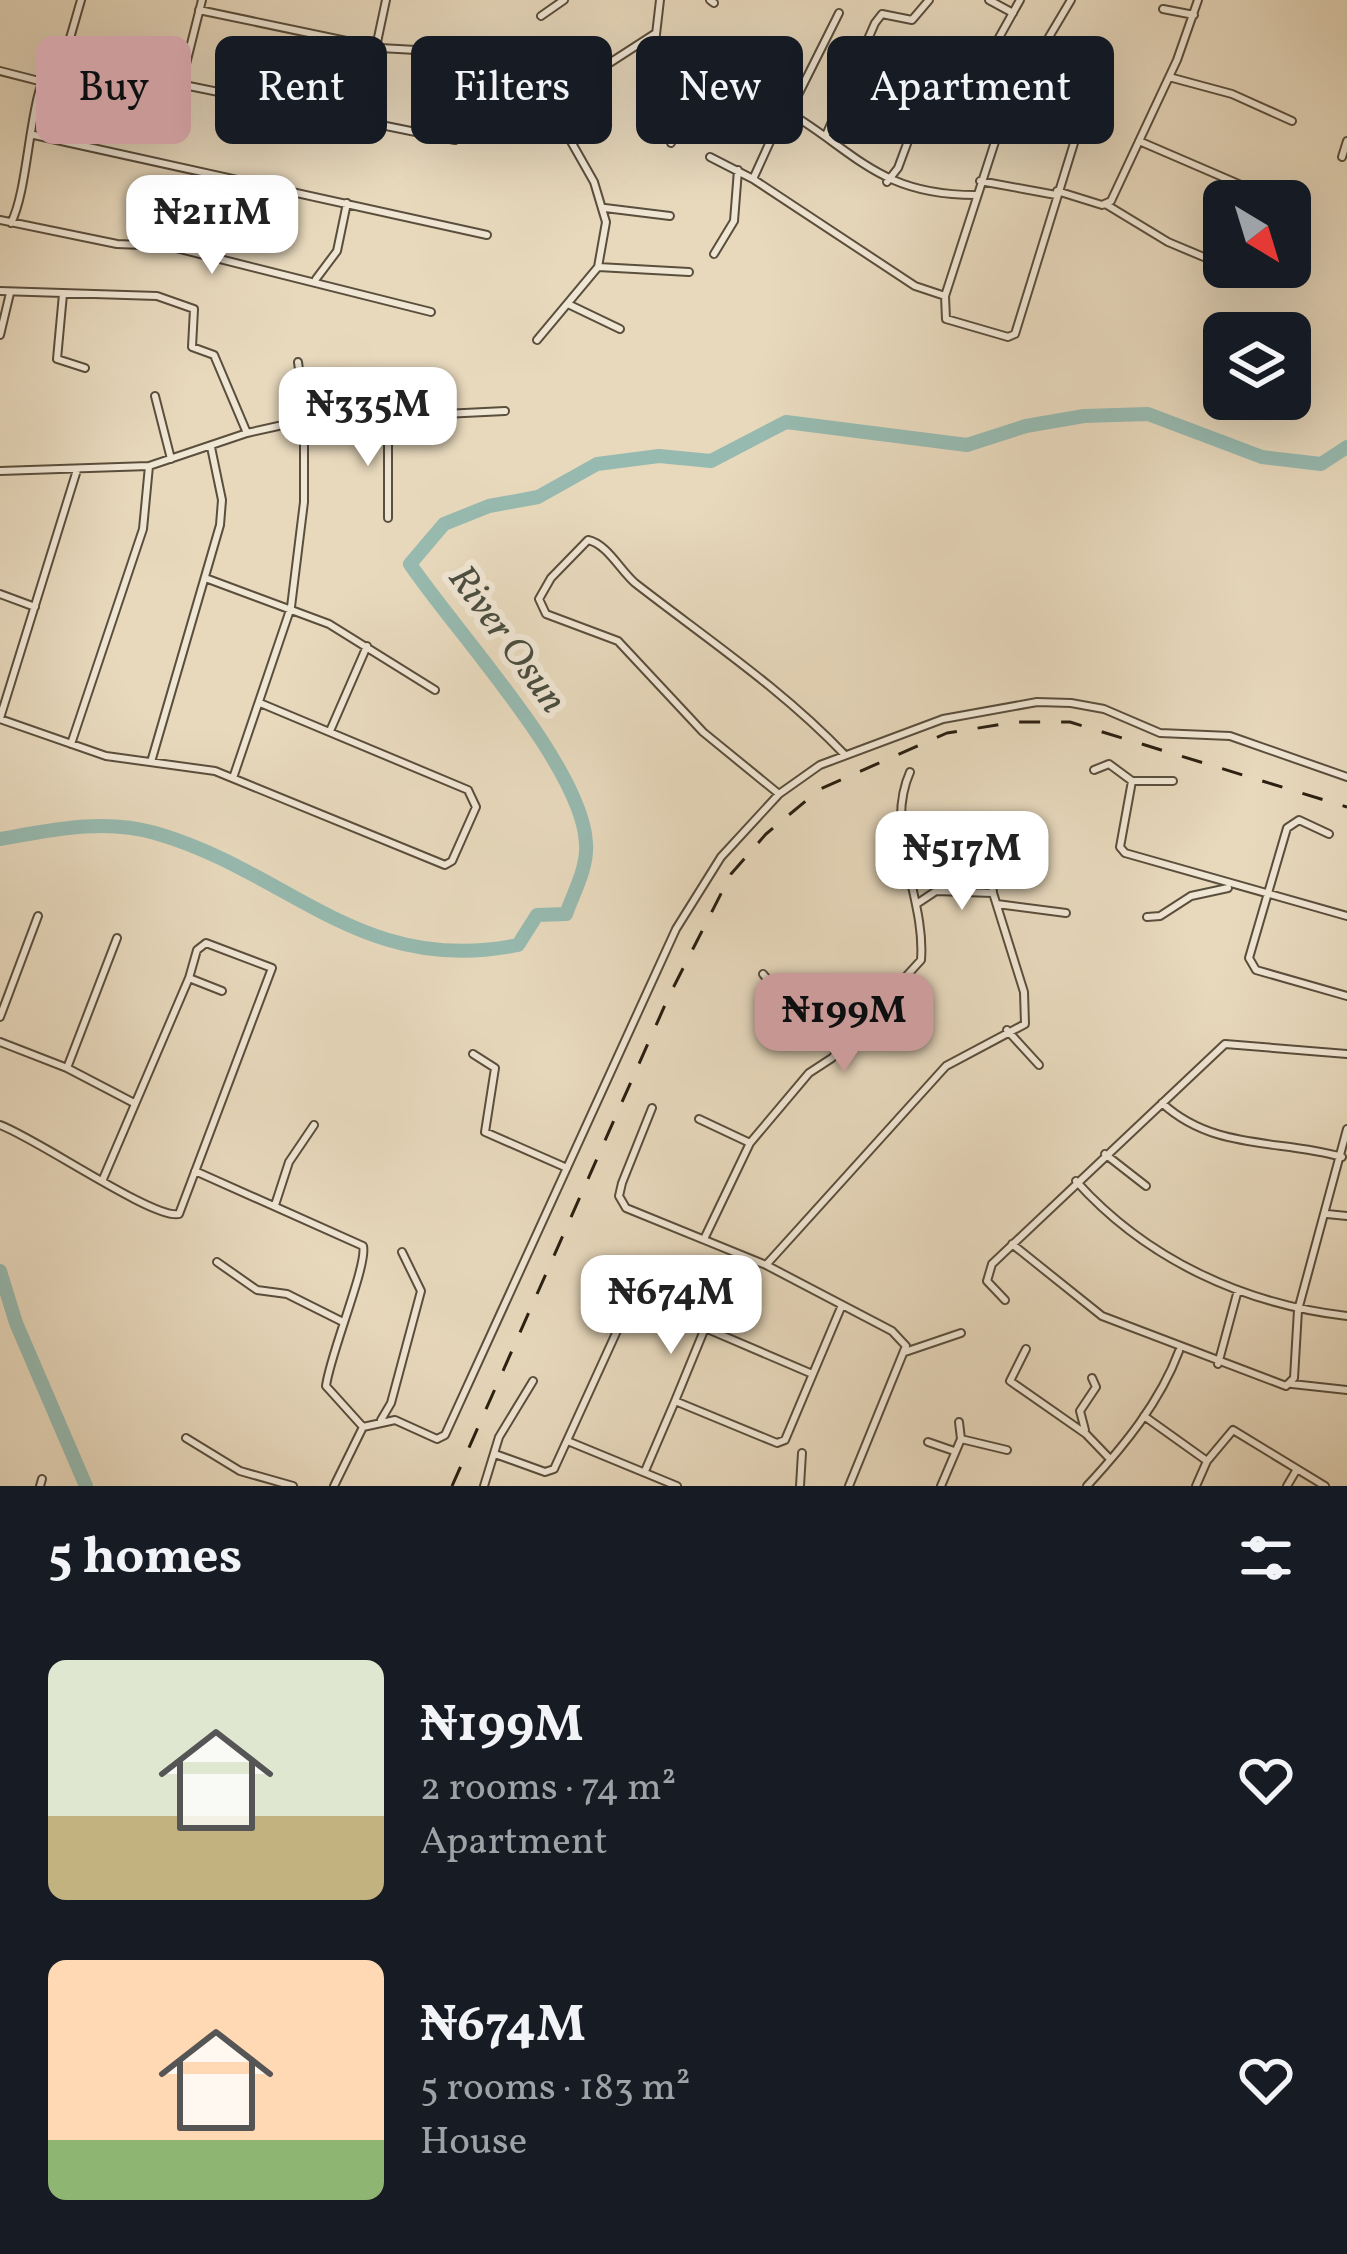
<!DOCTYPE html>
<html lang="en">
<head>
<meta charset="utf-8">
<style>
	:root { --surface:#171b24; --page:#20242c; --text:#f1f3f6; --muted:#9ea1a6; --accent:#c59692 }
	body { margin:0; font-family:Vollkorn,serif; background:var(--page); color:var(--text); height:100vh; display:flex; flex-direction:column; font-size:45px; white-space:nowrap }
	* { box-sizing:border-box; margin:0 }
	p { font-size:39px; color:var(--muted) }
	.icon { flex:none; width:66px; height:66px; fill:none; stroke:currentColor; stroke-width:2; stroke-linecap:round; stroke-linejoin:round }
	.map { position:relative; height:1486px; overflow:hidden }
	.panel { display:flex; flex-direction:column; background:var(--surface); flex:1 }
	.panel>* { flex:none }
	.guide { position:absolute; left:36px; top:36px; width:1275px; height:108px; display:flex; gap:24px }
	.needle { width:78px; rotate:142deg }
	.controls { position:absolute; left:1203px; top:180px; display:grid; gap:24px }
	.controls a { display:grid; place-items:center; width:108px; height:108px; border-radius:18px; background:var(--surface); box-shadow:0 12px 48px #0002; font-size:60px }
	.price { position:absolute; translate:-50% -102px; padding:0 27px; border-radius:24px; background:#fff; color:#222; font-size:39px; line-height:78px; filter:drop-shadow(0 3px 6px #0008) }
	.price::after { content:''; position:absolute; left:50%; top:72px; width:36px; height:27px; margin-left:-18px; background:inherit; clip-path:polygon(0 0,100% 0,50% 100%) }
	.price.active { background:var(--accent); color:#111 }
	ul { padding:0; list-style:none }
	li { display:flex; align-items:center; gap:36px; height:300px; padding:0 48px }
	li span { display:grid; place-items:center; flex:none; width:336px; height:240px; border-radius:18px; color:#555 }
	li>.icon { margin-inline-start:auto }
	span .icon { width:144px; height:144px; fill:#fffc; stroke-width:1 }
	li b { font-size:51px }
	h2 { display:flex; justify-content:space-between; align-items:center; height:144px; padding:0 48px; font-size:51px }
	.chip { padding:0 42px; border-radius:18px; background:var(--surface); box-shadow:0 12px 48px #0002; font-size:42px; line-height:108px }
	.chip.active { background:var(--accent); color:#111 }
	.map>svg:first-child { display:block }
</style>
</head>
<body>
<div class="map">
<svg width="1347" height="1486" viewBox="0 0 1347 1486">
	<rect width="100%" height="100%" fill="#e8d9bd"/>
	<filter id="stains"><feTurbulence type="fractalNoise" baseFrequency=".00167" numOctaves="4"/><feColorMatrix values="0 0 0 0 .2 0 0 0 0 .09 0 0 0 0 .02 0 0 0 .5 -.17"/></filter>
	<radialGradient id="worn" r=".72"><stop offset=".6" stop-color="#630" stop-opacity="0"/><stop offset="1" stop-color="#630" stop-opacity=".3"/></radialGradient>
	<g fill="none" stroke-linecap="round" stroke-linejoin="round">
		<path stroke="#97bab0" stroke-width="14" d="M0,839C51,830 104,818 155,833C289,871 361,977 518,945L537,915L566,914C574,892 588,867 586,843C582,766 455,631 410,564L444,524L489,506L538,497L597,464L659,456L711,461L786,422L967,445L1026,426L1084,416L1148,414L1262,457L1321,464L1347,447
			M0,1271L16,1323L86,1486"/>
		<defs>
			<path id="minor" d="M660,0L655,43L662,57C698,74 739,84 775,104C854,148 875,195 975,195
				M710,0L714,3
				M989,0L1013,13
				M1163,9L1194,15
				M199,10L380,48L434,51
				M541,16L564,0
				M376,47L386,0
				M64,59L81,0
				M0,71L43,82
				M1169,77L1232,94L1292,121
				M180,88L202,0
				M1005,108L983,84L981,70L1020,0
				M789,113L839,13
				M827,133L875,23L882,14L912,20L929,0
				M34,135L487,235
				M1139,141L1248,188
				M671,143L704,72
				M710,157L753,179L915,286L945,296L1005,111L1071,0
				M1342,157L1347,141
				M753,179L784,111
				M980,181L1056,195
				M887,182L898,168L933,74
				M1057,191L1102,205L1111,201L1177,60L1198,0
				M1107,205L1168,242L1218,263
				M605,208L670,216
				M0,220L117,244L168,246L431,312
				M11,223C31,184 28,82 56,59L455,140
				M714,254L734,221L738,170
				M598,267L689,272
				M316,279L337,251L347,203
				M0,291L157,296L194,309L192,347L214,355L247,433
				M63,294L57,359L85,368
				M945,296L946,319L1008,337L1015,334L1091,88
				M570,305L620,329
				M0,335L10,293
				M537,340L598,267L606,222L594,182L552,108L560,95L656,33
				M155,396L171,459
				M388,419V518
				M0,471L149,466L247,433L301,421L505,411
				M208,579L329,624L435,690
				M0,594L35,607
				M0,718L77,470
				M0,719L106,756L215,771L445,865L452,861L476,807L468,790L260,703
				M330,731L367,646
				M71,744L143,529L149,466
				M151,762L220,525L222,500L211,447
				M1094,770L1109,764L1132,781
				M233,778L291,607L304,502V407L298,362
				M1132,781L1120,847L1125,853L1347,916
				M1132,781H1173
				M779,794L703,732L618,641L546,614L539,599L551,578L588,540C607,544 620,570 635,583C707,639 782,689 845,755
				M1329,834L1299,820L1287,828L1249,958L1256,970L1347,996
				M918,903L936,891L993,893
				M997,904L1066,913
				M1147,917L1160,916L1191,896L1228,888
				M117,938L67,1068L134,1103
				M763,974L780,994L846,1043
				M0,1017L38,916
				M1007,1030L1039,1065
				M0,1042L67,1068
				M473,1054L495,1068L485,1132L567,1168
				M1162,1103C1214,1151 1280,1139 1342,1157
				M652,1108L622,1183L619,1196L626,1208L766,1265L892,1331L906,1346L849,1486
				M699,1119L750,1143
				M0,1125C38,1139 154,1220 179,1214L272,968L206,943L197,950L189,978
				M1105,1154L1146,1186
				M195,1171L363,1246C368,1264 330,1354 326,1386L363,1427
				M103,1179L189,978L222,991
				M1076,1181C1146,1259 1243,1304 1347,1316
				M275,1205L289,1162L314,1125
				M1327,1214L1347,1216
				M705,1237L750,1143L809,1073L832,1058L921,960C926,897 883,833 910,772
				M1012,1244L1102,1316L1286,1386L1294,1378L1298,1310L1347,1129
				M217,1262L257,1290L287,1294L341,1321
				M766,1265L946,1066L1025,1024L1024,992L993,893L987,837
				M1005,1300L987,1281L992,1264L1225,1044L1347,1054
				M1026,1349L1010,1381L1086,1434L1110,1459
				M905,1352L961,1333
				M1218,1364L1238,1290
				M1292,1384L1347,1390
				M675,1401L705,1328L810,1373
				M1144,1416L1207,1461
				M381,1420L391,1403L421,1291L402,1252
				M1085,1430L1080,1411L1096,1387L1092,1378
				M186,1438L240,1471L293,1486
				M961,1439L1007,1450
				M570,1442L677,1486
				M928,1442L954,1451
				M495,1454L545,1472L554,1469L627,1309
				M645,1471L675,1401L777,1443L785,1440L842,1305
				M40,1486L42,1479
				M334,1486L363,1427L395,1420L437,1439L445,1435L676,929L721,857L779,794L820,765L943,719L1037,702L1071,703L1104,709L1160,733L1230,736L1347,777
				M484,1486L499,1437L533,1381
				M800,1486L802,1453
				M941,1486L961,1439L959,1422
				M1087,1486C1124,1446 1160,1402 1179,1351
				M1196,1486L1207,1461L1233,1430L1325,1486
				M1287,1486L1297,1469"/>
		</defs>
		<use href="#minor" stroke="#5a4e3c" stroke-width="10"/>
		<use href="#minor" stroke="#f0e6d4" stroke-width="6"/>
		<path stroke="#2a1f11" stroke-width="3" stroke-dasharray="21 21" stroke-linecap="butt" d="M452,1486L669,996L731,874L766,834L820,789L947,733L1016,722H1070L1347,807"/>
	</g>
	<g text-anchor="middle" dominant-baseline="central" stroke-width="12" stroke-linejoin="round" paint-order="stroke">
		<g font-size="39" font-style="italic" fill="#4b4e41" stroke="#f0e6d4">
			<text transform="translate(506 640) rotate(54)">River Osun</text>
		</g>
	</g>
	<rect width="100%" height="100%" filter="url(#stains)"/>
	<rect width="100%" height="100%" fill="url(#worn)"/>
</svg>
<div class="controls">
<a><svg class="needle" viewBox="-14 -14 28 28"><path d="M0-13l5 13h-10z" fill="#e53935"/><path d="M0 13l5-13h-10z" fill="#9ea1a6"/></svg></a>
<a><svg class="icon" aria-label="layers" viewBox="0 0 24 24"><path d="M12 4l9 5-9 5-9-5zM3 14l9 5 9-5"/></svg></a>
</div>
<b class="price" style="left:212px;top:277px">₦211M</b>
<b class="price" style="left:368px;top:469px">₦335M</b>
<b class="price" style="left:962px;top:913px">₦517M</b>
<b class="price active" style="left:844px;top:1075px">₦199M</b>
<b class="price" style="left:671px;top:1357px">₦674M</b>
<div class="guide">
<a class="chip active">Buy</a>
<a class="chip">Rent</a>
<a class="chip">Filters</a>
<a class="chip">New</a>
<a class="chip">Apartment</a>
</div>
</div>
<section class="panel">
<h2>5 homes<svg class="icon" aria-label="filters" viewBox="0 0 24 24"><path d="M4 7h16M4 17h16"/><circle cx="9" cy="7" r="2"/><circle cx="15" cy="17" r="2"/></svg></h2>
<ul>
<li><span style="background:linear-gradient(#dfe7d0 65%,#c2b280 0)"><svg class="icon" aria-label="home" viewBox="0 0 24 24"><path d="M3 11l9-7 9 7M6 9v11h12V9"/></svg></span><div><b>₦199M</b><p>2 rooms · 74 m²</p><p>Apartment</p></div><svg class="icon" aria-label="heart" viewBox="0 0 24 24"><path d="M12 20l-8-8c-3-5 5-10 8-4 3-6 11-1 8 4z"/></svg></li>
<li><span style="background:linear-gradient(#ffd9b3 75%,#8fb573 0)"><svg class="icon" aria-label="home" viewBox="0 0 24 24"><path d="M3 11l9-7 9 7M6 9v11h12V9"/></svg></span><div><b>₦674M</b><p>5 rooms · 183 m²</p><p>House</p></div><svg class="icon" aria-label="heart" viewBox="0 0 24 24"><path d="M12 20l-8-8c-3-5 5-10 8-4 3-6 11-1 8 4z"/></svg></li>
</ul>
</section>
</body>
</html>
